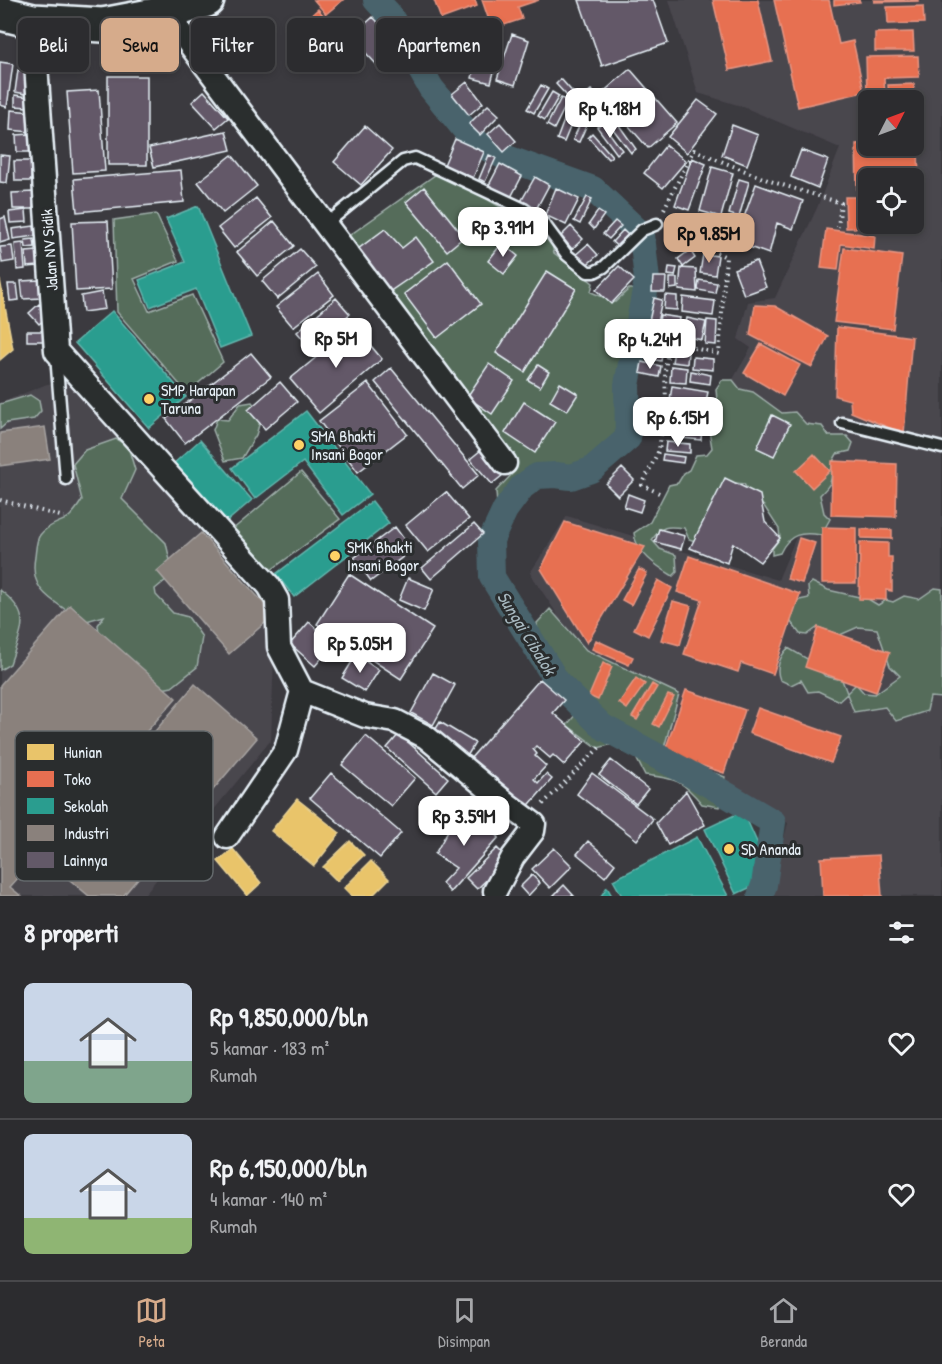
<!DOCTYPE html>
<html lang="id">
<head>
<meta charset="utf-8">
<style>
	:root { --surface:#2c2c2f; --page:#343437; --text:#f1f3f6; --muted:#a6a7aa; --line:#48484b; --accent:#d6ab8b }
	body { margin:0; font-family:"Patrick Hand",sans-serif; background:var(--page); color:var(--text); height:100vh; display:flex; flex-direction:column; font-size:22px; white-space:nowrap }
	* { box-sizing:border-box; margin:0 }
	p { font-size:20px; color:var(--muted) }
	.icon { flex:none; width:33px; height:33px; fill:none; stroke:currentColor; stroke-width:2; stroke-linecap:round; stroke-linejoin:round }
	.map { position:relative; height:896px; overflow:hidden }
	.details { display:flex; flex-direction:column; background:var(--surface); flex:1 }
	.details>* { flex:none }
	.guide { position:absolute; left:18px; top:18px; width:600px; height:54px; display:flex; gap:12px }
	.needle { width:39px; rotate:48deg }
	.controls { position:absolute; left:858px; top:90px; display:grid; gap:12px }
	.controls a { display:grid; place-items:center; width:66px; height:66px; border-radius:9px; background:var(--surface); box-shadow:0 3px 9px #0003,0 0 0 2px var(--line); font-size:30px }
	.price { position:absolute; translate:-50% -51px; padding:0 14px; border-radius:12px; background:#fff; color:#222; font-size:20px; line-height:39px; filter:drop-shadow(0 2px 3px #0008) }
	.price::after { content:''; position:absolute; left:50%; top:36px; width:18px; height:14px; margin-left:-9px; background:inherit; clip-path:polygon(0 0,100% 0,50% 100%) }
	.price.selected { background:var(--accent); color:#111 }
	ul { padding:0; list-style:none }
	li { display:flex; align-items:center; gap:18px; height:150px; padding:0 24px }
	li+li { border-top:2px solid var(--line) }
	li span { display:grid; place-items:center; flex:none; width:168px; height:120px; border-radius:9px; color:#555 }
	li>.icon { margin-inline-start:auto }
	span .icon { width:72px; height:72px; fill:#fffc; stroke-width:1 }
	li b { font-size:26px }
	h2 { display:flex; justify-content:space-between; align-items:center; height:72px; padding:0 24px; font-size:26px }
	.tag { padding:0 21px; border-radius:9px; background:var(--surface); box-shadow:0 3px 9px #0003,0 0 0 2px var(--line); font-size:21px; line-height:54px }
	.tag.selected { background:var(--accent); color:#111 }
	.menu { display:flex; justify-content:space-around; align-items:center; height:84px; border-top:2px solid var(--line); background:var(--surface); font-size:16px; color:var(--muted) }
	.menu a { display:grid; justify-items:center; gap:3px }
	.menu .selected { color:var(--accent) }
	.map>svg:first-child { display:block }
</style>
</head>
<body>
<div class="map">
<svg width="942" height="896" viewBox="0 0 942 896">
	<rect width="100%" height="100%" fill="#3b3a3f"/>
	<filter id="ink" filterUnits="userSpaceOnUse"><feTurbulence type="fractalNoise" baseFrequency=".0167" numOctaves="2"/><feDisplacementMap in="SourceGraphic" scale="12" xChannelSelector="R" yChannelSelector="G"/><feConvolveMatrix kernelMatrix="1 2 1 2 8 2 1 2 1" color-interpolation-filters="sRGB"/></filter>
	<g filter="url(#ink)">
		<path fill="#4a464e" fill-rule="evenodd" d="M669,0H942V896H769L788,823L605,724L561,681L557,614L530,573L567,516L778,580L836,442L728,388L751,348L738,339L748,302L775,298L817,208L840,148L741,106L698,93ZM868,100H914V146H868ZM868,178H914V224H868Z
			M78,383L275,622L271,740L143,896H0V403L47,384Z"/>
		<path fill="#546c5a" stroke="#9eaea9" stroke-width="1.5" d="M435,175H447L550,237L554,253L593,283L591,292L615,302L629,289H648L621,370L622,373L616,384L627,419L618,447L590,457L583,475L568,481L536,474L516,480L510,484L497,506L496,491L515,471L432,355L343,240Z
			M156,214L178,261L134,279L149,311L192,295L223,362L187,393L117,312L114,220Z
			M722,380H733L740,389L753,392L782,413L795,412L806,424L822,426L829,436H847L853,443L850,451L837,454C828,468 834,472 830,483C828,487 823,492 820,495L824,513L830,519L821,535C802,532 789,533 780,553L772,555V549L780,538L779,529L764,506L753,499L744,484L736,483L727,486C722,505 705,499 709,523L695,541L689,539L684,528C667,526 662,525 652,540L660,549L676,555L677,572L673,576C658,567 635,552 634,533L650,522L669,485L678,483L684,473L689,470L696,455L707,454L712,448L707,418L717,401L716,389Z
			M30,395L39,401L41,411L34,419L7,423L0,429V404Z
			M252,402L262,415L256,435L242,458L225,461L213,430L217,419L228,420L240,404Z
			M116,439L128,446L135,470L122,499L166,543L171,565L167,579L155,589L156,595L173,613L188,617L202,637L197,667L172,687L157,690L99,632L98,625L104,616L83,622C59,602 28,595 35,557C36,550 36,540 40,535C50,522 64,523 71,515C75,511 79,505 82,500L73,464L85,450Z
			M301,472L340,519L267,573L232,530Z
			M812,582L828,590L868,599L878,605L886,600L893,602L904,596L919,599L935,588L942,589V698L930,697L927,711L896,721L885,707L854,712L847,694L839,701L818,691L808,692L801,680L791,685L780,680C775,669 780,656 788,648L811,661L825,676L842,680L847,693L856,684L864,693L875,694L900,676L890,666L877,629L858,627L840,635L818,627L807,635L800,634L784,613L786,603L809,598L808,586Z
			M0,590C34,616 21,629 10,664L0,670Z
			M550,609L586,650L679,694L662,755L725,777L719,807L702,804C681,779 676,779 645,775L633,752H623L613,744L598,748L567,725L576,714L566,699L568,680L560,673L551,681L544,682L537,623Z"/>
		<path fill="#e9c46a" stroke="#e9d295" stroke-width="1.5" d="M0,280L13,349L0,360Z
			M297,799L340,833L314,866L271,831Z
			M350,841L364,855L337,881L323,867Z
			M233,849L261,883L247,896L218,861Z
			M371,861L389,879L372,896H352L344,888Z"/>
		<path fill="#e76f51" stroke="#e79683" stroke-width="1.5" d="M314,0H343L326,14Z
			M434,0H475L477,6L441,19Z
			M482,0H539L518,7L522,19L492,29Z
			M713,0H758L772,61L729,70Z
			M774,0H829L839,44L853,41L864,92L798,107Z
			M834,0H859L860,2L834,5Z
			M874,0H918V1L874,2Z
			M923,6L924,23L888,24L887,7Z
			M318,9L355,53L335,70L298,27Z
			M913,32L914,51H875V33Z
			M918,56L919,77L884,78L885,96L867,97L866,57Z
			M914,84L915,122L914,123V100H889L888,85Z
			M914,142H918L919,189H914V178H868V190L857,191L856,144L868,143V146H914Z
			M914,196H918L919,227L846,228L845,197H868V224H914Z
			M826,229L875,236L874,249L841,244L838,270L821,268Z
			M844,248L902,256L893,329L834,322Z
			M755,305L775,306L828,336L812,367L750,335Z
			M837,327L912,337L904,434L851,412L850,400L835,396Z
			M761,344L800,365L783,396L744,373Z
			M814,454L830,471L812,488L796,471Z
			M832,461L897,464L896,517L831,515Z
			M565,522L645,547L587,643L541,569Z
			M822,527L856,528V583H822Z
			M861,529L892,530V539L861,538Z
			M799,538L815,543L802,583L787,579Z
			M860,542L888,543V557H892V591L886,590V600L859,599Z
			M689,556L800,594L773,674L741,663L738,672L684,654L702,600L677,592Z
			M639,569L647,573L631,605L622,600Z
			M658,580L672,588L648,636L634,629Z
			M673,601L691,606L680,645L661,640Z
			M818,627L890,652L876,692L805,667Z
			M596,640L633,657L629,665L592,649Z
			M603,663L612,667L598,700L589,696Z
			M636,678L645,684L627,709L619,703Z
			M652,684L657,687L637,720L632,717Z
			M686,690L745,710L724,773L664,753Z
			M668,695L674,697L659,727L653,724Z
			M758,708L841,737L831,763L749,733Z
			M879,855L882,896H823L821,858Z"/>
		<path fill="#2a9d8f" stroke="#63b6ae" stroke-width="1.5" d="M198,206L251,336L220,348L196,289L150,307L139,280L185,262L166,219Z
			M112,311L186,397L149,428L75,343Z
			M306,411L370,494L343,515L303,462L255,499L232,468Z
			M200,440L252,500L224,524L172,465Z
			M372,501L389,523L294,597L276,574Z
			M743,811L765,860L760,883L736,894L705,829Z
			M697,837L728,896H622L613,880Z
			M607,887L612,896H601Z"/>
		<path fill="#8a817c" stroke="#a6a3a1" stroke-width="1.5" d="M45,427L50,459L0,466V433Z
			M201,533L274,615L229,654L157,571Z
			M70,605L176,698L10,887L21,896H0V685Z
			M195,684L257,738L123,896H89L46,860Z"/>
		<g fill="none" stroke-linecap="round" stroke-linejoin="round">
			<path stroke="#48646c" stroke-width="26" d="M376,0L389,14L431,88L475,142L507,158L593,189L642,235L647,280L627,385L628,438L591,470L571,477L556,475L537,476L522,487L505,510L491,540L492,577L558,683L603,727L705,782L773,822L764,885L760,896"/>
		</g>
		<path fill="#635968" stroke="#e8f1f8" stroke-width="1.5" d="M579,0H653L668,43L602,66Z
			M373,17L399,44L377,65L351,37Z
			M439,26L447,42L421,54L413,38Z
			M512,34L529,40L515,85L497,79Z
			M481,44L500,50L491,83L472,78Z
			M0,62L13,64L7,107L0,105Z
			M630,69L677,123L648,148L601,94Z
			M18,70L29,72L26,94L15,92Z
			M108,76H147V165H108Z
			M561,79L583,104L578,108L556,84Z
			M467,82L483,103L469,115L452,94Z
			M541,85L548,89L534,113L527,109Z
			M99,90L105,171L73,173L67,92Z
			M591,90L612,114L608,118L586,94Z
			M204,91L228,118L216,128L192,102Z
			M552,92L559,96L545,120L538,116Z
			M15,95L28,97L27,107L15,106Z
			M561,98L568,101L554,129L547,125Z
			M698,100L717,114L687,153L668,137Z
			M488,105L499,115L480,135L469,124Z
			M11,110L32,112L31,132L10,130Z
			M568,110L576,113L564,142L557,139Z
			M586,110L592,113L579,142L573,140Z
			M616,121L636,149L631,153L610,125Z
			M500,123L516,141L504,152L488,134Z
			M602,123L622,150L617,154L597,127Z
			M732,125L758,135L747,165L722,155Z
			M365,126L392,150L361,185L334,162Z
			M226,131L231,150L154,167L149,148Z
			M592,133L612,156L608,159L588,137Z
			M31,134L32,152H17L16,135Z
			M455,139L484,152L473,178L444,165Z
			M666,145L686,161L663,188L644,173Z
			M801,150L828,160L818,188L791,177Z
			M0,155L10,156L7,183L0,182Z
			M232,155L257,186L223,213L198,182Z
			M489,155L496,158L485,182L479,179Z
			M692,158L706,164L689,210L675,205Z
			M14,161H31V181H15Z
			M500,164L522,176L510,199L488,187Z
			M712,167L733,173L721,217L700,211Z
			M181,170L184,202L77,212L74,179Z
			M535,177L549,185L534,213L519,205Z
			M739,179L749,182L739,217L729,214Z
			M756,184L803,201L793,229L777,223L769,254L735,242Z
			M424,187L464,237L447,251L406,202Z
			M556,188L579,199L566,225L545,215Z
			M33,192V209H13L12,193Z
			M587,197L592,199L580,224L574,221Z
			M256,198L272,218L234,248L218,228Z
			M26,210L27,222L10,223L9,212Z
			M598,211L604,215L594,229L589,224Z
			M5,217L10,240L0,243V219Z
			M108,221L112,289L76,291L72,222Z
			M274,221L294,246L257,276L237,252Z
			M615,221L621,226L609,239L603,234Z
			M34,226L35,236L13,239L12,229Z
			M571,226L583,239L572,249L561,236Z
			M385,229L402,248L416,237L434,261L386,294L354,252Z
			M623,230L629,236L619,248L612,242Z
			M34,239L35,247L26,248L25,240Z
			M23,243L25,269L17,270L15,244Z
			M502,243L518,256L504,274L488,261Z
			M588,244L598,255L583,268L573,257Z
			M12,246L14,261L2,263L0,247Z
			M300,249L316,267L277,299L262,281Z
			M690,250L695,258L683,267L678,259Z
			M37,251L39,266L27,267L26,252Z
			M703,254L718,256L715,275L700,273Z
			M448,260L481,304L437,338L404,294Z
			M756,261L766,287L744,295L734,269Z
			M619,266L634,280L611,304L596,290Z
			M669,267L677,268L675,276L668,275Z
			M681,268L696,269L697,292L679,290Z
			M547,271L576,289L525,372L496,353Z
			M318,274L334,295L293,327L276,307Z
			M653,277H666L665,292H652Z
			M670,278H677V288L670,289Z
			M40,280L42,298L23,299L21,281Z
			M699,280L717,283L715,293L698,290Z
			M8,284H17L19,300L10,301Z
			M102,292L105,309L83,312L81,296Z
			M665,295L677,296V310L664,309Z
			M683,297L715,301L713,316L682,312Z
			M336,298L350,314L310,347L297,332Z
			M654,298L662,300L653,341L645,340Z
			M39,304L49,315L39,324L29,313Z
			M660,315L680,318L678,332L658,329Z
			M687,318L706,322L702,340L683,336Z
			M707,320L717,321L716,345L705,344Z
			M354,326L382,359L319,413L290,379Z
			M27,331H44V341H27Z
			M646,347L663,350L661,361L644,358Z
			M674,351L688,353L687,364L672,362Z
			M251,353L271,377L185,443L166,419Z
			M693,357L713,359V370L692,368Z
			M642,362L661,366L659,377L640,373Z
			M489,364L514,381L492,414L467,397Z
			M538,365L549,372L540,387L528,380Z
			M671,366L687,368L686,383L670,382Z
			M391,368L479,475L462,489L375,382Z
			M691,371L711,375L710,384L690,381Z
			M280,382L297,402L265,429L248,410Z
			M368,383L407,434L358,472L319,421Z
			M560,383L578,394L567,411L550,401Z
			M672,386L708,392L705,406L670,400Z
			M524,402L555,422L535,453L505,433Z
			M672,404L702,410L699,426L669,419Z
			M772,415L790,424L774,456L757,448Z
			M684,427L702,429L701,440L682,438Z
			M666,442L690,444V453L665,451Z
			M486,446L508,471L492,484L470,459Z
			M663,454L684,457L683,463L662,460Z
			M622,468L634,480L618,496L606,484Z
			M725,478L760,495L765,522L780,538L760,562L733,543L727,563L690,548Z
			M446,492L469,519L428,552L406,525Z
			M628,494L644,500L640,512L624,507Z
			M474,524L483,534L431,579L422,568Z
			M395,527L412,550L371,581L354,558Z
			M659,529L685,536L681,549L655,542Z
			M349,574L433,629L401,679L317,624Z
			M408,578L434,589L424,611L399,600Z
			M309,622L334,644L315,666L290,644Z
			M356,655L379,670L365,692L342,678Z
			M433,673L455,685L433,725L411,713Z
			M540,679L564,700L553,713L585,741L564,765L553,755L550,758L536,746L533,749L537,754L535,756L546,766L534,779L538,783L546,774L552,779L523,812L463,767Z
			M440,722L475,743L466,758L431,737Z
			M399,734L448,778L436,792L387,748Z
			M366,736L415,778L391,806L342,765Z
			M611,760L648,789L636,804L599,775Z
			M331,773L401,833L380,858L310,798Z
			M592,773L653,819L637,840L577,794Z
			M686,791L705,825L668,845L656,823Z
			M460,809L499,837L450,892L442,883L456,868L435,854Z
			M588,841L615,864L605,877L577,854Z
			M497,848L508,859L477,889L466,878Z
			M554,848L572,866L550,888L532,869Z
			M532,875L540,883L528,896L520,887Z
			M564,885L574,896H553Z"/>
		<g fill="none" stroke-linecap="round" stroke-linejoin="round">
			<defs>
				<path id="service" d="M325,225L403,161L415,158L524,209L544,224L567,255L588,272H594L604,267L642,230L657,224
					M56,355L66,479
					M842,423L942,448"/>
				<path id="minor" d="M166,13L505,463
					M33,21L56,351L269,586L277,600L279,647L302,691L365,716L395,721L426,737L507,804L534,824L533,831L513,857L495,891
					M227,837L286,750L302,691"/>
				<path id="primary" d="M0,13L33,21L103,25L166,13L207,0"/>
			</defs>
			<use href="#service" stroke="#e8f1f8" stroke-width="15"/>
			<use href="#minor" stroke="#e8f1f8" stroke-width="27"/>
			<use href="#primary" stroke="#e8f1f8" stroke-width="38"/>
			<path stroke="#e8f1f8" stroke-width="4" stroke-dasharray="1.5 4.5" stroke-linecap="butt" d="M664,209L694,150L770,181L841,203L838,227
				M659,493L642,485L659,450L666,403L665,371L669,342L719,354L726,257L671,230
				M0,500L64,517
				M543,804L601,746"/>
			<use href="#service" stroke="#2a2d2e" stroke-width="10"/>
			<use href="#minor" stroke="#2a2d2e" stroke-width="22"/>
			<use href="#primary" stroke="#2a2d2e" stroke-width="33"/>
		</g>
	</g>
	<g fill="#ffd166" stroke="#2a2d2e" stroke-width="2">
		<circle cx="149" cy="399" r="6"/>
		<circle cx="299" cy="445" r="6"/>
		<circle cx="335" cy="556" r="6"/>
		<circle cx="729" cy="849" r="6"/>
	</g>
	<g text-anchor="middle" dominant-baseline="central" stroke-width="6" stroke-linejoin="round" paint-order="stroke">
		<g font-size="16" fill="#e8f1f8" stroke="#2a2d2e">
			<text transform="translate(49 250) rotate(-94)">Jalan NV Sidik</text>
		</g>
		<g font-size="16" fill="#e8f1f8" stroke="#2a2d2e" text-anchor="start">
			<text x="161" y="390">SMP Harapan<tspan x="161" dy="18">Taruna</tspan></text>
			<text x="311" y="436">SMA Bhakti<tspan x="311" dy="18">Insani Bogor</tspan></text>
			<text x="347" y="547">SMK Bhakti<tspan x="347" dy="18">Insani Bogor</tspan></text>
			<text x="741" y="849">SD Ananda</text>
		</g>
		<g font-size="18" font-style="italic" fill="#a8b9c0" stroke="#2a2d2e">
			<text transform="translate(527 633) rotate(58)">Sungai Cibalok</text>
		</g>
	</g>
	<rect x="15" y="731" width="198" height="150" rx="9" fill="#2a2d2e" stroke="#63686b" stroke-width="1.5"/>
	<rect x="27" y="744" width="27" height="16" fill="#e9c46a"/>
	<rect x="27" y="771" width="27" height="16" fill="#e76f51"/>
	<rect x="27" y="798" width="27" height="16" fill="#2a9d8f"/>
	<rect x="27" y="825" width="27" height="16" fill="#8a817c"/>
	<rect x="27" y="852" width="27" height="16" fill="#635968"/>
	<g font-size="16" fill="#e8f1f8">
		<text x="64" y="758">Hunian</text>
		<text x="64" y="785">Toko</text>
		<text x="64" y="812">Sekolah</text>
		<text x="64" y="839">Industri</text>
		<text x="64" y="866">Lainnya</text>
	</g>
</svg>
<div class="controls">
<a><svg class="needle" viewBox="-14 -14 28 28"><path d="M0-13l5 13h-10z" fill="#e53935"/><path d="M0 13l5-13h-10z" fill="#a6a7aa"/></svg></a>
<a><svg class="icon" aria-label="locate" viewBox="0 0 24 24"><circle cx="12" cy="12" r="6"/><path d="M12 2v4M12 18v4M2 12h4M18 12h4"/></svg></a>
</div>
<b class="price" style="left:610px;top:139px">Rp 4.18M</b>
<b class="price" style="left:503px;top:258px">Rp 3.91M</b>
<b class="price selected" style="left:709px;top:264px">Rp 9.85M</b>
<b class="price" style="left:336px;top:369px">Rp 5M</b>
<b class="price" style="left:650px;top:370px">Rp 4.24M</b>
<b class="price" style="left:678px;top:448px">Rp 6.15M</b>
<b class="price" style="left:360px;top:674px">Rp 5.05M</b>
<b class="price" style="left:464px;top:847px">Rp 3.59M</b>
<div class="guide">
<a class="tag">Beli</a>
<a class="tag selected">Sewa</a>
<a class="tag">Filter</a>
<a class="tag">Baru</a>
<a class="tag">Apartemen</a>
</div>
</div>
<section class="details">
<h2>8 properti<svg class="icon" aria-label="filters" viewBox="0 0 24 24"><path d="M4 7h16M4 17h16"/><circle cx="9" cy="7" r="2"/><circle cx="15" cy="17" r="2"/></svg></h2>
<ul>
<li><span style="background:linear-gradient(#c9d6e8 65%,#7fa58c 0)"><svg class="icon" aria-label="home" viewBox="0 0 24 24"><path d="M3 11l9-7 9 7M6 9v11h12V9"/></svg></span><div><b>Rp 9,850,000/bln</b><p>5 kamar · 183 m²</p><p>Rumah</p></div><svg class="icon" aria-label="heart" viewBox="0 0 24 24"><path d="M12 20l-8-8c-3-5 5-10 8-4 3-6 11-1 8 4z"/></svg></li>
<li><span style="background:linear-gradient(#c9d6e8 70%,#8fb573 0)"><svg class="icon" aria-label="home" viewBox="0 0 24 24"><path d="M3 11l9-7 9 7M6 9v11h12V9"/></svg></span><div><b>Rp 6,150,000/bln</b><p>4 kamar · 140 m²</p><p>Rumah</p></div><svg class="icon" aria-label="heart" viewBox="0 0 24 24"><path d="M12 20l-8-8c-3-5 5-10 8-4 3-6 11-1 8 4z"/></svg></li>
</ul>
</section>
<nav class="menu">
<a class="selected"><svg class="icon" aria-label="map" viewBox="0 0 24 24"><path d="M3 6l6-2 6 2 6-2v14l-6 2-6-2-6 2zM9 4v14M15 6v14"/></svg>Peta</a>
<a><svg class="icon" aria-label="saved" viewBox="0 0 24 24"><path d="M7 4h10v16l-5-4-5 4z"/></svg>Disimpan</a>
<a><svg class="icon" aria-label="home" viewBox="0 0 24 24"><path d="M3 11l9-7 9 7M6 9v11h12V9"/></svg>Beranda</a>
</nav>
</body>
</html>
